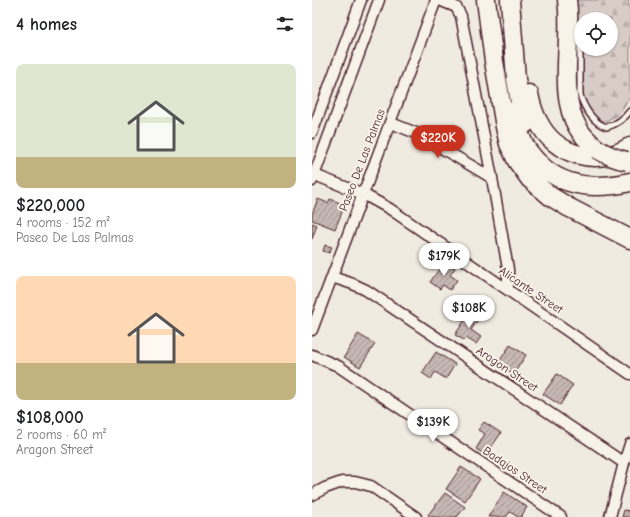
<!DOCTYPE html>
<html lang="en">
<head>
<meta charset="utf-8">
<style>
	:root { --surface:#fff; --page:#f2f2f2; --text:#202124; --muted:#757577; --accent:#c8321e }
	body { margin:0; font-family:"Comic Neue",sans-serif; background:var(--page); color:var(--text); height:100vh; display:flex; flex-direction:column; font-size:15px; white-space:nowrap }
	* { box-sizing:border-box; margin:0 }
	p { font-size:13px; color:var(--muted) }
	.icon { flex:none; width:22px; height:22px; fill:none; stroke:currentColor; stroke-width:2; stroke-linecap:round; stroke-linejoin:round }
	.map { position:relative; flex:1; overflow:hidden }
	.sheet { display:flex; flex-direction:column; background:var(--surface); width:312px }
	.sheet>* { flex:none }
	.buttons { position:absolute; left:262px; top:12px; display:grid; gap:8px }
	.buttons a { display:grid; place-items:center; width:44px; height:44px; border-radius:50%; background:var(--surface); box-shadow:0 1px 3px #0004; font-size:20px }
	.price { position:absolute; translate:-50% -34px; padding:0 9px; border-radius:14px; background:#fff; color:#222; font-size:13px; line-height:26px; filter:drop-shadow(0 1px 2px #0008) }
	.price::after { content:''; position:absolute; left:50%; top:24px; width:12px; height:9px; margin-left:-6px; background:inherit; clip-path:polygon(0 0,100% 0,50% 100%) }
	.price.on { background:var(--accent); color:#fff }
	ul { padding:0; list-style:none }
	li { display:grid; align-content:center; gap:8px; height:212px; padding:0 16px }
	li span { display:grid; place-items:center; height:124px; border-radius:8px; color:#555 }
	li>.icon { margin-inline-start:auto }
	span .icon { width:72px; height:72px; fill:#fffc; stroke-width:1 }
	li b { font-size:17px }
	h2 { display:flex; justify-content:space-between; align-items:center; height:48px; padding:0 16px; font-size:17px }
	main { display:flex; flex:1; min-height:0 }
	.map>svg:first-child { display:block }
</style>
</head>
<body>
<main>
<section class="sheet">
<h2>4 homes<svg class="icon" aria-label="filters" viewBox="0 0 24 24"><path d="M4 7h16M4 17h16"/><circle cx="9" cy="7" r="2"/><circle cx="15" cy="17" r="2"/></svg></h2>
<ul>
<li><span style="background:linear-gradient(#dfe7d0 75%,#c2b280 0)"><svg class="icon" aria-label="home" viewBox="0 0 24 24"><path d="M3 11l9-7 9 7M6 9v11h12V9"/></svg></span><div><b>$220,000</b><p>4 rooms · 152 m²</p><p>Paseo De Las Palmas</p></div></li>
<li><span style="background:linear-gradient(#ffd9b3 70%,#c2b280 0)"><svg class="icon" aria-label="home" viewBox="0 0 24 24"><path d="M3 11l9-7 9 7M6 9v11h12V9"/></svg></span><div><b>$108,000</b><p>2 rooms · 60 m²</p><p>Aragon Street</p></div></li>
</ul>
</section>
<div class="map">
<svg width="318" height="517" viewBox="0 0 318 517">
	<defs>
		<pattern id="forest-firs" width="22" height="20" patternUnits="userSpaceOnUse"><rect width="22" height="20" fill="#d8cdc6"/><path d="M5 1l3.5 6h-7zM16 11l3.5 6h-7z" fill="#bbb0aa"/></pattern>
		<pattern id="building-hatch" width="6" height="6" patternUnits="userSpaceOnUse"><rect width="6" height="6" fill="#c6b8b3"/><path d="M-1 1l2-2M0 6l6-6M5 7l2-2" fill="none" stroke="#a39592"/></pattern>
	</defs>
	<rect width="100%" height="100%" fill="#f0ebe0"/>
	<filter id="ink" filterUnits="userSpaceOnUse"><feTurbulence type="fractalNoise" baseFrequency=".025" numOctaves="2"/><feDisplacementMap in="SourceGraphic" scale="8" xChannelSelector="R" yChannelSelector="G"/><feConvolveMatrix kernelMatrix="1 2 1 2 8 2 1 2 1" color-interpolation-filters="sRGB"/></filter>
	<g filter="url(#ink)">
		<path fill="url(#forest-firs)" stroke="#917678" fill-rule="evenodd" d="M261,0H316L318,11V97L306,115L293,121L280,119L270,108L265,90L266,24ZM269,19H299V49H269Z"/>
		<path fill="url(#building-hatch)" stroke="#4a1f2b" d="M6,199L16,203L18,199L33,205L23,229L0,220V214Z
			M0,223L5,225L0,239Z
			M13,245L20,247L17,253L11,251Z
			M133,261L143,268L138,275L145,280L138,290L131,285L128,289L118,282Z
			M158,312L167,318L159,330L169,337L164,344L154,338L152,340L143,335Z
			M46,334L63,344L48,367L32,357Z
			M198,345L214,355L201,375L185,365Z
			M124,352L143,364L134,379L123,372L119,379L110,373Z
			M245,374L261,385L248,405L231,394Z
			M172,422L189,433L174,455L164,449L173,434L166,430Z
			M149,467L168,479L153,501L134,489Z
			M192,492L215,507L209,517H206L198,512L194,517H176Z
			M133,493L153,507L145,517H120L116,515Z
			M312,510L318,511V517H310Z"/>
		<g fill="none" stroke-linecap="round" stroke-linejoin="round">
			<defs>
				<path id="service" d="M261,35L264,38L268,46V95C272,108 282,124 295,127C305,124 312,119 318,111"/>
				<path id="minor" d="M127,0L144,7L149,16L180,178L196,269V290
					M79,123L104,133L180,178
					M0,133L49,0
					M0,174L51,194L78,209L318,374
					M0,181L67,0
					M20,277L41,284L54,290L312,463
					M0,330C41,220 83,110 124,0
					M0,355L26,366L249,517
					M0,495L13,488L30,482H43L59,486L104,517
					M298,517L312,463L318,444"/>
				<path id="motorway" d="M174,0L182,61L193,127L197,144L205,161L218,179L238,196L256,207L318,239
					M198,0L204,79L209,108L213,124
					M255,0C261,40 245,94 266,128C271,137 278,143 285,149
					M217,94C219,104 221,112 226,121C243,156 285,167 318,147
					M201,111C204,125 208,139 216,151C221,158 227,164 233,169C258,189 288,189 318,182"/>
			</defs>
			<use href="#service" stroke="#4a1f2b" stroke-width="8"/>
			<use href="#minor" stroke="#4a1f2b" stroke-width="13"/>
			<use href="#motorway" stroke="#4a1f2b" stroke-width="21"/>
			<use href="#service" stroke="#f7f3e8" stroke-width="5"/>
			<use href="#minor" stroke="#f7f3e8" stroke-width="10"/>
			<use href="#motorway" stroke="#f7f3e8" stroke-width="18"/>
			<defs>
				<path id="motorway-bridge" d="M285,149C295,155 304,159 315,161"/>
			</defs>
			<use href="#motorway-bridge" stroke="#4a1f2b" stroke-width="21" stroke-linecap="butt"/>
			<use href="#motorway-bridge" stroke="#f7f3e8" stroke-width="18"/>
		</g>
	</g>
	<g text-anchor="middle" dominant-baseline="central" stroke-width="4" stroke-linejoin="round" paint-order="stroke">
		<g font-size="12" fill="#4a1f2b" stroke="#f7f3e8">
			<text transform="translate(50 160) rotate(-69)">Paseo De Las Palmas</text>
			<text transform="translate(219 290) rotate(34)">Alicante Street</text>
			<text transform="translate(195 369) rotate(34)">Aragon Street</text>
			<text transform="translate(203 470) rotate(34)">Badajos Street</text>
		</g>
	</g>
</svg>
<div class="buttons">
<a><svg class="icon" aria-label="locate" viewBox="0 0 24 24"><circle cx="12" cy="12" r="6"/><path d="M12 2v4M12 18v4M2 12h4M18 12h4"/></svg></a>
</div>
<b class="price on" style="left:126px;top:159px">$220K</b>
<b class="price" style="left:132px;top:277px">$179K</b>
<b class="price" style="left:157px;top:329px">$108K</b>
<b class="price" style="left:121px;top:443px">$139K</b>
</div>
</main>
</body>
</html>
